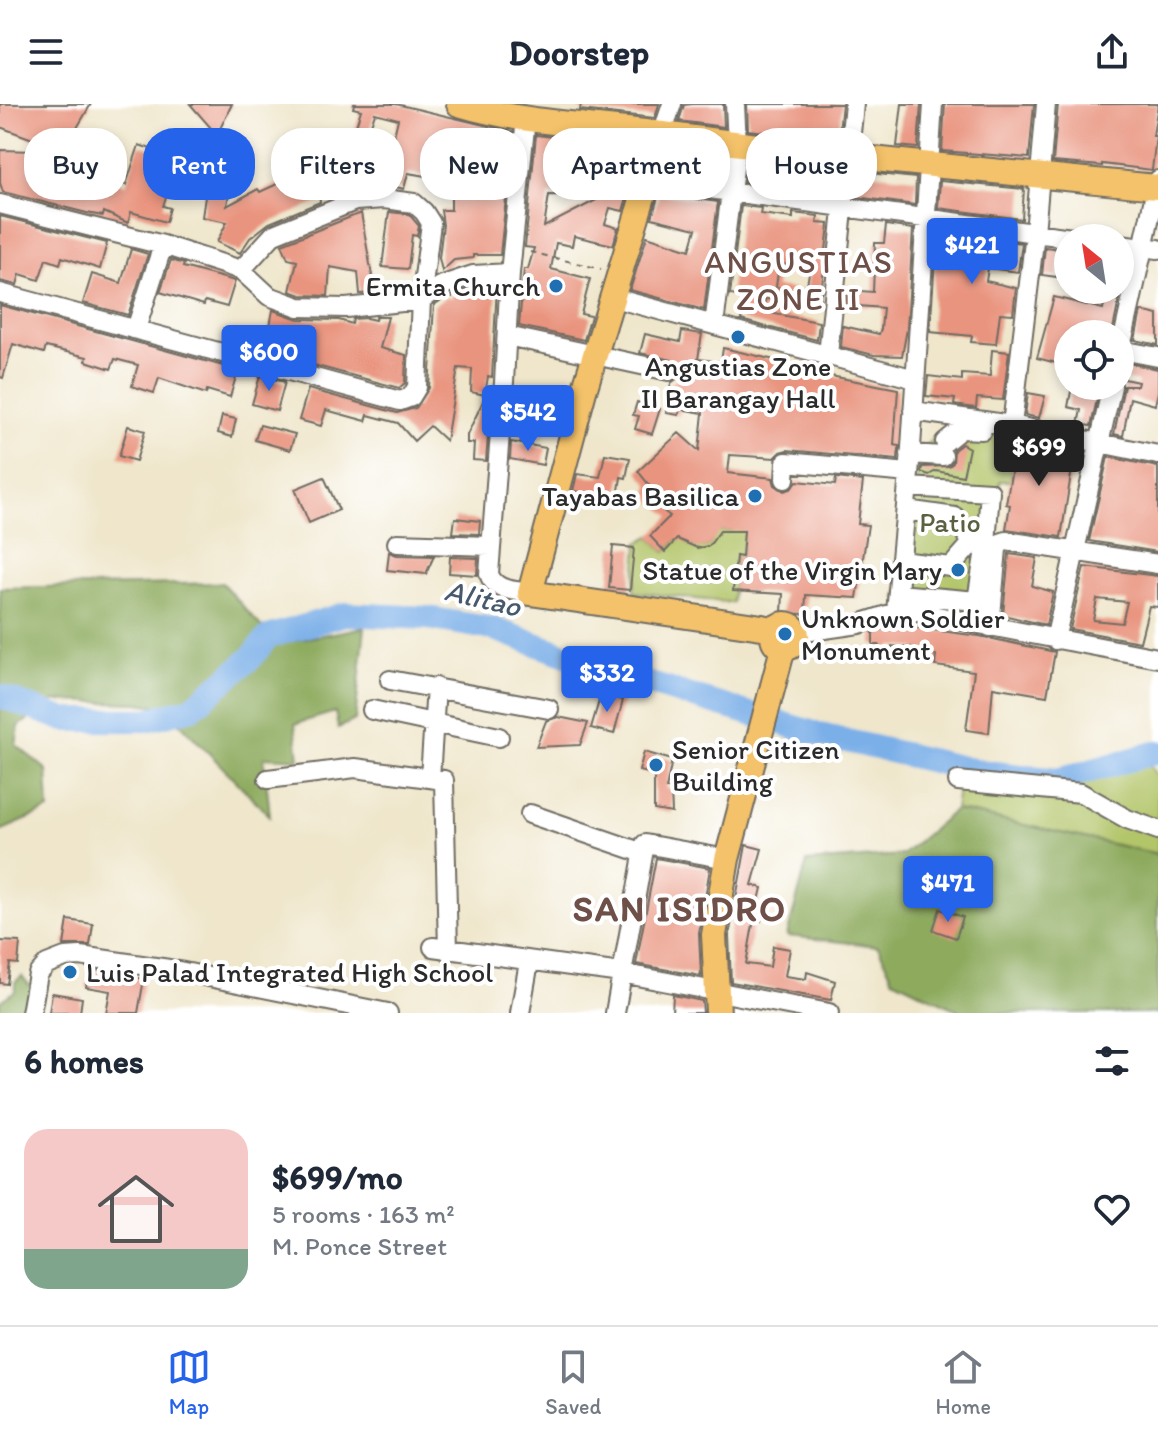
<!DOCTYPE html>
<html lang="en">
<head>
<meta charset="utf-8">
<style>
	:root { --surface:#fff; --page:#f2f2f3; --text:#1f2937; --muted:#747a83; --line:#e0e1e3; --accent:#2563eb }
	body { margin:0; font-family:Itim,sans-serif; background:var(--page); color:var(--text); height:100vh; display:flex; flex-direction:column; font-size:30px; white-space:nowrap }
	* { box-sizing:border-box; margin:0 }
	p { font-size:26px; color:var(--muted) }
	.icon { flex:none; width:44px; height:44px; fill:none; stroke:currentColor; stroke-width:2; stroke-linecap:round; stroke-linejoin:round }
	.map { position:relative; height:909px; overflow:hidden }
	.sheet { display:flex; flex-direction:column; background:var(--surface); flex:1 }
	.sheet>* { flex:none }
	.hud { position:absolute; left:24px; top:24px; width:1110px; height:72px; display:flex; gap:16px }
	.needle { width:52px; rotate:330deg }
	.buttons { position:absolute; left:1054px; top:120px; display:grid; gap:16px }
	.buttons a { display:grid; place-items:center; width:80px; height:80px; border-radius:50%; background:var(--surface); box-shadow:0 4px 12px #0003; font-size:40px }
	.price { position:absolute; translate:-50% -68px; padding:0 18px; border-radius:8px; background:var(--accent); color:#fff; font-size:26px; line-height:52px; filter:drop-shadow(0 2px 4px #0008) }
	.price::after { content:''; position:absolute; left:50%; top:48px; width:24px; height:18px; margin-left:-12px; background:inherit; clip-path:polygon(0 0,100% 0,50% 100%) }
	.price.selected { background:#222; color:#fff }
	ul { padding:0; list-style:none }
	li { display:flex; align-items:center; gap:24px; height:200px; padding:0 24px }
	li span { display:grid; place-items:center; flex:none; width:224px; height:160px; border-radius:24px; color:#555 }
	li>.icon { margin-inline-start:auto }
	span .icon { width:96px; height:96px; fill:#fffc; stroke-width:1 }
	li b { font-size:34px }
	h2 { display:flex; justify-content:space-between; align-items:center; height:96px; padding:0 24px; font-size:34px }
	.chip { padding:0 28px; border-radius:32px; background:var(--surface); box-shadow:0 4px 12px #0003; font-size:28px; line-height:72px }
	.chip.selected { background:var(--accent); color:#fff }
	header { display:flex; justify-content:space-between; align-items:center; height:104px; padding:0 24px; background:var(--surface); font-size:36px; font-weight:800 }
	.tab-bar { display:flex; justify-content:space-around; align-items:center; height:112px; border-top:2px solid var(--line); background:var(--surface); font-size:22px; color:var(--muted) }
	.tab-bar a { display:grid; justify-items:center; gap:4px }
	.tab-bar .selected { color:var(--accent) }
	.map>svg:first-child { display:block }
</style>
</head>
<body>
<header><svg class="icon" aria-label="menu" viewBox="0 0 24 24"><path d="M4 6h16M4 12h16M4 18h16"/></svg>Doorstep<svg class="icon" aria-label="share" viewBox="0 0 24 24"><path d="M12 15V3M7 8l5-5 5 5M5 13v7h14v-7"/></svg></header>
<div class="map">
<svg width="1158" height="909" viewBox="0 0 1158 909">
	<rect width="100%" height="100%" fill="#fff"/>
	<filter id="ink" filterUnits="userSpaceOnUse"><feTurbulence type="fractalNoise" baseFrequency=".0125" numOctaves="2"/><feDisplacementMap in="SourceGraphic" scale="16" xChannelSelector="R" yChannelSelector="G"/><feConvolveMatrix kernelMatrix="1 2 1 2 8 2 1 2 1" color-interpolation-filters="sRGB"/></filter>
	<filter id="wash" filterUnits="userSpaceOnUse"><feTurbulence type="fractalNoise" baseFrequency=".006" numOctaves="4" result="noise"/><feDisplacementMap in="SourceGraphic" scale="32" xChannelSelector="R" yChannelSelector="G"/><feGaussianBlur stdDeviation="1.8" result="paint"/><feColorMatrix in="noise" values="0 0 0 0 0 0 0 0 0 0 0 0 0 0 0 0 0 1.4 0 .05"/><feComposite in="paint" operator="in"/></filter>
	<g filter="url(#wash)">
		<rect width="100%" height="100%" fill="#efe6cb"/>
		<path fill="#b2c569" stroke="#6e784a" stroke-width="2" d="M949,320L1018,326L1010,377H1000L984,508L897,495L919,360L925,342Z
			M746,412L742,453H736L732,499L634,488L638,439L650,432L665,448L680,432C688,443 696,444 709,442L717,427H731Z
			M1143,659L1150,662L1158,673V750L955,706L961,664L1058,676L1107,662L1131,665Z"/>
		<path fill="#8daa5d" stroke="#5c6a44" stroke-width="2" d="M222,479L277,540L365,523L355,616L338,624L335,608L295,620L299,655L264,653L270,712L164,603L138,599L54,597L19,622L16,641L47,666L49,706L0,727V484Z
			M955,706L1158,750V909H957V906L893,875L878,842L787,832L807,758L902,751Z
			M22,872L31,883L26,909H0V897L15,887V878Z"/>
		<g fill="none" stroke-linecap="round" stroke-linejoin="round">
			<path stroke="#7aafe8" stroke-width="24" d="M0,592L65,616H147L192,604L251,554L268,533L345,510L428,514L494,525L627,573L821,631L976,667L1058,676L1158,648"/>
		</g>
		<g id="blocks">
			<path fill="#e9947f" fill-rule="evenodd" d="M0,0H91L77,24L110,36L98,73L126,81L139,41L154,46L155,41L179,48L176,59L232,66L227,102L258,85L260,88L286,76L284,70L306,59L315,57L320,98L269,119L250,134L240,149L217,138L227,118L202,113L206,86L170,81L163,102L170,104L166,118L131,108L128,119L104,108L103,112L87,109L3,88L0,79V46L68,48L0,23Z
				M190,0H232L217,31Z
				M354,0H396L513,28L500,151H473V154L454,156L442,167L439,154L443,121L441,106H451V83H478L481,64L452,56L448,76L408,69L404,85L388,81V83L363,81L341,85L337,64L388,57L392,54L389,53L398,15L375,9L363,45L350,41L361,6L353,4Z
				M581,0H659L655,14L580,6Z
				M693,0H723L724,23L679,17L684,1Z
				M747,0H842L838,36L748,26Z
				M902,0H921L918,44L897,42Z
				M945,0H1034L1029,54L942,47Z
				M1058,0H1158L1153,32H1156L1152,66L1102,60V62L1053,58Z
				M536,31L642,43L623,107L610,104L605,120L618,124L613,141L574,132L572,142L556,139L551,165L590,175L581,210L591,212L584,236L519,222L524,165H528L534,144L525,143ZM549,91L604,92L544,123Z
				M673,46L723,53L721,75L666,67Z
				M747,56L809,63L806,86L744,78Z
				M859,68L916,74L915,101L856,93Z
				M940,77L1024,85L1022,115L938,104Z
				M659,90L718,98L704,206L630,186L647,132L690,146L696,125L652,114Z
				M741,102L761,104L760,110L793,114V109L818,112L817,119L829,120L820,199L765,195L764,208L819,218L817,236L741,216L745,193L730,191ZM779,160L810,163L806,187L776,183Z
				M389,108L409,110L419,122L417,132L412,131L408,165L382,163Z
				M361,109L375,189L360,190L358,168L330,163L328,192L301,191L290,187L297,157L288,155L282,140Z
				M0,112L107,139L100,165L62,153L60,160L46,155L39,176L20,170L17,181L0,177Z
				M886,121L913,125L907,225L902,252L874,251L841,243L843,222L879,230L881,225L883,204L846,201L847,186L873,188L875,139H884Z
				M937,128L1022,139L1018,168L988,164L986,177L1016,184L1013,210L1000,209L996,240L971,238L972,232L930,228Z
				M1045,143L1060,145L1057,173L1042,171Z
				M131,145L148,150L128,211L83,199L92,170L121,179Z
				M171,156L184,160L183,163L235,177L227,203L205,197L204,201L160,188Z
				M497,182L492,273L488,272L485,291L471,288L472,265L458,264L446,337L430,322L414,337L398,319L368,311L366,317L326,306L321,322L299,316L308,285L397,309L416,304L429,284L434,201L446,193H452V190L475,183Z
				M1107,186H1121L1112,230H1068V262L1037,254L1054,193L1103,205Z
				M0,201L238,266L230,293L207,286L206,290L159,274L154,289L132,282L138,261L115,255L111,265L86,257L87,253L46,243L44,249L13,240L3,274L0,273Z
				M273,206L298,215L339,216L352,220L353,215L366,214L375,216L376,213H388L380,244L406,251L405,279L399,284L265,248Z
				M1141,207L1158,211V241L1135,236Z
				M682,227L702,230L698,255L721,258L723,244L792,260L815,269L898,285L894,341L899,342L898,356L787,346L780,348L775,354L730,351L728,369L773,374L775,381L784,387L791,385L797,377L835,381L836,374L863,377L858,420L868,421L857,494L806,491L805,510L782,509L783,490L733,487L736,452L742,453L744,427H720L709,442L697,444L677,435L665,448L650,432L670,412L652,398L648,386L649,381L638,367L679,329L699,347L703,309L680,305L679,311L666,309L671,279L678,274L680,263L672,256L640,249L645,230L680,238Z
				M992,246L1009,248L1003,296L977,294L976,304L954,301L955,295L926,292L928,272L962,276V270L990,272Z
				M1128,259L1158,265V288L1155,301L1130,294L1123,332L1114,330L1124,282H1137L1138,278L1124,275Z
				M260,272L285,278L277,307L252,300Z
				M1072,282H1100L1091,322L1078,320L1081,306L1068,303Z
				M1028,289L1045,292L1039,314L1025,311Z
				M484,295L491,296L486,357L473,356L474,339H467V331Z
				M637,298L660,305L652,330L635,325L639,312L633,311Z
				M222,312L236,315L232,333L218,329Z
				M260,321L295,330L290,346L255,336Z
				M128,322L145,327L136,357L119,352Z
				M1017,334L1075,346L1061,433L1006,425L1010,401L1006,400Z
				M511,338L546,344L543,361L510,355Z
				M962,340L969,344L963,372L936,367L929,371L921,368L922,363L949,362L953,359L954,346Z
				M605,350L630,354L626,374L621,373L618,393L573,387L577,370L600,373Z
				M1108,353L1158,363V448L1089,437Z
				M324,373L339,406L309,419L295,385Z
				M455,414L480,417L479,430L453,429Z
				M613,442L634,444L630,486L609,484Z
				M389,448L397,451L434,452L426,470L387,466Z
				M1009,450L1037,454L1032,482L1053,488L1046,521L1003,511Z
				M450,453L478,454L477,471L449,469Z
				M1084,463L1158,472V503L1149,502L1140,538L1070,525ZM1097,495L1127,498L1122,519L1093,516Z
				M895,521L979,532L1055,548L1047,592L993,583L989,629L966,626L974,567L935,562L936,551L916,547V544L892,542V546H879V541H873V528Z
				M601,590L623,596L614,630L591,624Z
				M558,613L588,619L580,641L536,643L546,617Z
				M644,648L672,656L666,685H671L672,709L654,706V670L639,667Z
				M746,741L762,745L752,781L762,784L758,801L765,803L761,817L754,815L746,860L770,863L773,842L790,845L785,872L806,875L807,868L835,877L831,896L731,878L729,832Z
				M656,754L710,764L699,829L701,872L636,860Z
				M940,805L963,813L956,834L933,826Z
				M68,816L93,820L90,841H64Z
				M0,837L20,838L18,860L10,859L7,880L0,879Z
				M89,865L144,875L138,909H106L110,887L86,883Z
				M52,889L82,894L80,909H49Z
				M673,891L702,897L703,909H672Z"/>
		</g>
	</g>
	<g filter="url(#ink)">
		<use href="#blocks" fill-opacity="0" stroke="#706c63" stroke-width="2"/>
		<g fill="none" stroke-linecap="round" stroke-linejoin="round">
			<defs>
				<path id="minor" d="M526,14L510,169L504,278L489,470C495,487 513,486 530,489
					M662,30L672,0
					M649,77L1072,134
					M0,100L163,141L241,166L269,192L299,203L346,204L421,196L440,182L473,171L510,169
					M1120,140L1158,145
					M0,189L400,297L411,293L417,283L421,196L431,119L424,108L414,99L384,95L355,97L274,130L241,166
					M614,194L915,275
					M714,221L737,41L735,0
					M136,225L163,141
					M507,232L669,267
					M1121,246L1158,253
					M1120,248L1158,76
					M828,251L854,0
					M913,307L1012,321L1158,351
					M1012,321L1035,129L1046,0
					M945,338L961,325L982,326
					M910,350L943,352
					M785,375L786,358L909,369
					M397,439L490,442
					M901,457L951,463L972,439L955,413L906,406
					M898,490L977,497L986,439L990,388L908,383
					M896,508L910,359L933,0
					M990,523L997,445L1000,439L1006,437L1158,460
					M797,529L859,520L896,508H916L1158,554
					M1055,536L1112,282
					M390,576L549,605
					M372,606L499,633
					M430,674L436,583
					M268,675L355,664L444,676L448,847
					M958,677L1081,689L1127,715L1158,726
					M530,710L643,749
					M433,843L621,869L829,909
					M31,909L38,870L47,860L65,853L80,852L169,865L388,909
					M520,909L529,858
					M615,909L645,740L727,755"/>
				<path id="major" d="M459,0C525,20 595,21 663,30C827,52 993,67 1158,83
					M662,30L584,287L530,489L775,525
					M773 532a12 12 0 1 1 24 0a12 12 0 1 1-24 0Z
					M718,909L714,831L727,755L783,544"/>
			</defs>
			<use href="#minor" stroke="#706c63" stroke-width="22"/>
			<use href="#major" stroke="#706c63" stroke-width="28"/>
			<path stroke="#706c63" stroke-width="2" stroke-dasharray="6 6" stroke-linecap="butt" d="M530,148L601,165"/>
			<use href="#minor" stroke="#fff" stroke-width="18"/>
			<use href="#major" stroke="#f4c26a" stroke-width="24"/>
		</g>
	</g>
	<g fill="#1f6fb2" stroke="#fff" stroke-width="3">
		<circle cx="556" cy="182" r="8"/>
		<circle cx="738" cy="233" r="8"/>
		<circle cx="755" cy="392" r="8"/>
		<circle cx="958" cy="466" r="8"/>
		<circle cx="785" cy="530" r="8"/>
		<circle cx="656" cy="661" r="8"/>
		<circle cx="70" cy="868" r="8"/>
	</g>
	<g text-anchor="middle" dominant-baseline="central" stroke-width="8" stroke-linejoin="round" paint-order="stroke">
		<g font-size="28" fill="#2b2b2b" stroke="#fff" text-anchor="end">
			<text x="540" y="182">Ermita Church</text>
			<text x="738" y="262" text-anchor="middle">Angustias Zone<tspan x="738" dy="32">II Barangay Hall</tspan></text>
			<text x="739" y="392">Tayabas Basilica</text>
			<text x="942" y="466">Statue of the Virgin Mary</text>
			<text x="801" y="514" text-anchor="start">Unknown Soldier<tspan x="801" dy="32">Monument</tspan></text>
			<text x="672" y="645" text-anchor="start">Senior Citizen<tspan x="672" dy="32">Building</tspan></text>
			<text x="86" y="868" text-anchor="start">Luis Palad Integrated High School</text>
		</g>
		<g font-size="28" fill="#5a6141" stroke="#fff">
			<text x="950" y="418">Patio</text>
		</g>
		<g font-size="30" font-style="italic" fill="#47596d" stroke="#fff">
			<text transform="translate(483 494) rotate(13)">Alitao</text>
		</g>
		<g font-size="32" letter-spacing="2" fill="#6e5048" stroke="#fff">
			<text x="799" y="158">ANGUSTIAS<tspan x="799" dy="37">ZONE II</tspan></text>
		</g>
		<g font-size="36" font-weight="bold" letter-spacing="2" fill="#6e5048" stroke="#fff">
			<text x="680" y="804">SAN ISIDRO</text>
		</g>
	</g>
</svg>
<div class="buttons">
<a><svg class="needle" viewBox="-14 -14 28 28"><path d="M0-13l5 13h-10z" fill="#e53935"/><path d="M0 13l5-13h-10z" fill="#747a83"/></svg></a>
<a><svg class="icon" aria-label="locate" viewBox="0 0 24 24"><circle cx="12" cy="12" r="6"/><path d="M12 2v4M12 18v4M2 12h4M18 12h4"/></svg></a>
</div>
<b class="price" style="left:972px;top:182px">$421</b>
<b class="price" style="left:269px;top:289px">$600</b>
<b class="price" style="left:528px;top:349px">$542</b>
<b class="price selected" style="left:1039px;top:384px">$699</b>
<b class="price" style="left:607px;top:610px">$332</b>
<b class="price" style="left:948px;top:820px">$471</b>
<div class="hud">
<a class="chip">Buy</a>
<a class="chip selected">Rent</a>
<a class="chip">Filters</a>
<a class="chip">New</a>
<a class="chip">Apartment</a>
<a class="chip">House</a>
</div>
</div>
<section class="sheet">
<h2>6 homes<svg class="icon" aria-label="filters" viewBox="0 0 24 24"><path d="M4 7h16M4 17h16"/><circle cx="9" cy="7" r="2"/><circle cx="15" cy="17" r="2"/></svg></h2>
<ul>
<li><span style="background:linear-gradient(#f6c9c9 75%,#7fa58c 0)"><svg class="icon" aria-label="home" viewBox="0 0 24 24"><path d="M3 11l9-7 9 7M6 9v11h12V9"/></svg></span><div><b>$699/mo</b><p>5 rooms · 163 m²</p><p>M. Ponce Street</p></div><svg class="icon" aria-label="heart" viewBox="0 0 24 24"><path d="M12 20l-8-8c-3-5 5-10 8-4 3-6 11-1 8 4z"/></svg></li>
</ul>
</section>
<nav class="tab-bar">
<a class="selected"><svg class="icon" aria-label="map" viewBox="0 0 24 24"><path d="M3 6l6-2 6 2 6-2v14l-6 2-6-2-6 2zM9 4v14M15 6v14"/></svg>Map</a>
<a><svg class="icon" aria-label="saved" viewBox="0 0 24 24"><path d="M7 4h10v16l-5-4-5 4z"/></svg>Saved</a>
<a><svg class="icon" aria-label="home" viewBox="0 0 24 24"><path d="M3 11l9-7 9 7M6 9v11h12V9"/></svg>Home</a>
</nav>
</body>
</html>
